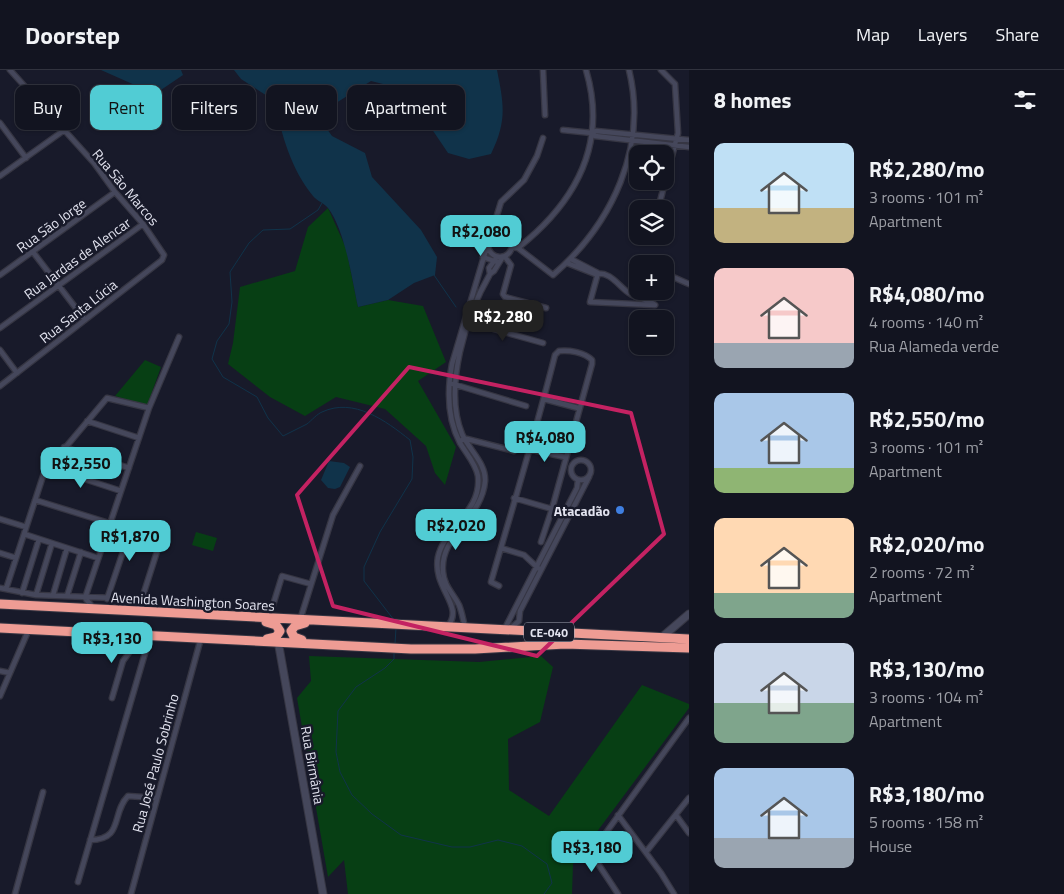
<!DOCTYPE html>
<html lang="en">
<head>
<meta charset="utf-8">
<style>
	:root { --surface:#121420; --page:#1f212d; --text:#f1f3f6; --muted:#9c9ea5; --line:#31333e; --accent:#51ccd4 }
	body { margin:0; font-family:"Titillium Web",sans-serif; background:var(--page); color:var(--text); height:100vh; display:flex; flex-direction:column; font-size:19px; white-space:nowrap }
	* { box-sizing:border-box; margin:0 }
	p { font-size:16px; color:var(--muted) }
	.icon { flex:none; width:28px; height:28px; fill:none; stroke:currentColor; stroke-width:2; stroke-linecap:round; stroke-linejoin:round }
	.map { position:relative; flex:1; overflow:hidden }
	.details { display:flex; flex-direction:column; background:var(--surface); width:375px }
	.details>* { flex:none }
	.guide { position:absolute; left:15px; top:15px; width:475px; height:45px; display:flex; gap:10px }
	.fabs { position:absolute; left:629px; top:75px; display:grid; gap:10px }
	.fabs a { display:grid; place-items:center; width:45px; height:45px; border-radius:10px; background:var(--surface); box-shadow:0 1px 4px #0004,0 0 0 1px var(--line); font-size:25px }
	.price { position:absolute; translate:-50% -42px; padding:0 11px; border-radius:10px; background:var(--accent); color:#111; font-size:16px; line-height:32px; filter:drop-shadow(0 1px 2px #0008) }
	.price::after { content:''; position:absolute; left:50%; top:30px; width:15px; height:11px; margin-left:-8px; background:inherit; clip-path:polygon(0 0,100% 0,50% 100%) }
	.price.active { background:#222; color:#fff }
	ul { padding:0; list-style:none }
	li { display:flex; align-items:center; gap:15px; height:125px; padding:0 25px }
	li span { display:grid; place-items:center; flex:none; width:140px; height:100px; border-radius:10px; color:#555 }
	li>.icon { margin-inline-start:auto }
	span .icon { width:60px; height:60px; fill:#fffc; stroke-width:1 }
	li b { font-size:21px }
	h2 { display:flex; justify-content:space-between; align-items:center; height:60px; padding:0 25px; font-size:21px }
	.tag { padding:0 18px; border-radius:10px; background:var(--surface); box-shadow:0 1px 4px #0004,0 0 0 1px var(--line); font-size:18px; line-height:45px }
	.tag.active { background:var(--accent); color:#111 }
	header { display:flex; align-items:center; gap:30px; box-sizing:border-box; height:70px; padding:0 25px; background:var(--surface); border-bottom:1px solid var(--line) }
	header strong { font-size:24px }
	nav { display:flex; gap:28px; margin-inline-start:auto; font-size:18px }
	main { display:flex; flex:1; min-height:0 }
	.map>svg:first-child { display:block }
</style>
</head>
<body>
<header>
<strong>Doorstep</strong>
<nav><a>Map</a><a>Layers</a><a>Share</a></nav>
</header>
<main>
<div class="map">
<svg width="689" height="824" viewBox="0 0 689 824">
	<rect width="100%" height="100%" fill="#181a2a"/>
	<path fill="#073f14" d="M328,138L346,178L358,237L388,230L423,236L446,292L418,311L456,377L445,415L435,403L426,376L385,339L336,327L305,346L270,327L228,294L233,273L240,217L295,201L308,157Z
		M145,290L161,297L147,336L115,326Z
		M196,462L217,468L213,481L192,475Z
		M309,586L479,592L541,586L553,597L540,652L508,669L509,720L549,746L642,615L689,634V638L573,794L572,824H348L344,790L328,807L297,628L311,611Z"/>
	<path fill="#10334a" d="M101,0H181L183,5L155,24Z
		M234,0H497C504,35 507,51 491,84L469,89L448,83L419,40L395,17L371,11L317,45L332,66L365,83L372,107L421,160L437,187L435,205L414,213L388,230L358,237C352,209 345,160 328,138C324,133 317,131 313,126C291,99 281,64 275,31L241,9Z
		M329,391L344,393L350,397L340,417L335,419L328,418L321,410Z"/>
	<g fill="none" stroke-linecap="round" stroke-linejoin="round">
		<path stroke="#10334a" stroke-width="1" d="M322,133L318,140L290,159L263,160L249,173L230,202L232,232L229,254L217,271L212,289L223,307L257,327L268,348L283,366C291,362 299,358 307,354C312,350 317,344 322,342C354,327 386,351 410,370L413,387L412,409L380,462L364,497V511L394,550
			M434,205L456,237
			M395,574L396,558
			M394,583V589L385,598L356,617L338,641L336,682L340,702L352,725L372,744L401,765L452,777H470L498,770L522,776L547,794L552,813L544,824"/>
		<defs>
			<path id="street" d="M543,0L545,45
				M0,53L26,88
				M563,60L592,63L595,66L689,77
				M592,63L596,61L689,70
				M0,106L63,61
				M658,139L678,63L675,14L661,0
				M497,148L506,165
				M488 175a12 12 0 1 1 24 0a12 12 0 1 1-24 0Z
				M489,171L501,132L524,110L537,86L543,68
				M512,177L518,178C576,132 608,74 586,0
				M518,178L553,205C612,154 648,78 629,0
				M33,182L85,250
				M483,187L497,192
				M505,187L511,195L503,224L505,227L546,238
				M571,189L598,203
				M567,193L595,204C611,201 618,216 629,223C637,229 648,229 655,235L590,232L598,203
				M490,204L489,198L497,187
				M0,205L115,122
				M673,207L689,214
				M469,247L490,258L543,273
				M0,258L143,154
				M0,280L17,303
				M453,314L526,336
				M0,316L162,190L164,185L143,154L115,122L94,93L10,0
				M544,329L578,338
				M87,351L139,368
				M462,370L467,369L514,381
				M64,377L129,398
				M528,379L565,387
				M571 400a10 10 0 1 1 20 0a10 10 0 1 1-20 0Z
				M48,397L121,421
				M35,430L109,453
				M0,449L26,457
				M24,464L98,488
				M541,472L552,439
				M501,478L524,485L538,498
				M0,483L16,488
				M499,516L491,512C513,436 536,361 555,285L559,281C569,280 584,282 592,290V294L552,439L514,428
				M0,518L36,525L141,529
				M6,519L44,403L107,328L149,338
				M22,523L39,469
				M36,525L52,473
				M53,525L67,478
				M67,526L81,482
				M107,529L128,467L161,469L138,541
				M90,539L91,535L85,528L149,338L179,267
				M269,548L282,506L311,514
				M300,550L333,445L360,396
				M447,557C466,536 432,519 438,487C445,456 482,442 478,406C476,394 466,383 460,373C447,348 447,321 452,294L488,173
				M465,557C463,550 462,542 459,535C453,523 444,516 443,502C439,465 482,449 485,411C486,393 469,380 462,364C443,318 466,245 490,204L494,201L502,188
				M510,559L519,551L520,541L589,407
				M504,560L577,418L578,410
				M0,601L10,603
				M0,626L29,559
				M112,628L123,591L131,580L132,565
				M618,745L661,803L674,824
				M676,745L689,763
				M90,770C124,770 111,743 128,726L157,728
				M646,782L689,728
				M78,812L148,573
				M15,824L43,722
				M131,824L201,568
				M618,824L595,789L592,782L689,648"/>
			<path id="secondary" d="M661,568L689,544
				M278,571L323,824"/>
			<path id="highway" d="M0,534L689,569
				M266,552L276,555L280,561L276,567L267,569
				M0,558L411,579H475L565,574L689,578
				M302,570L294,567L291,561L295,556L305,553"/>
		</defs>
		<use href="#street" stroke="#363643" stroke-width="7"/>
		<use href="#secondary" stroke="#363643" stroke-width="9"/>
		<use href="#highway" stroke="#363643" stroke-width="11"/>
		<use href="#street" stroke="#45475b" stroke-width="4.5"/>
		<use href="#secondary" stroke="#45475b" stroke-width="7"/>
		<use href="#highway" stroke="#ee9c94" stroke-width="9"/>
	</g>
	<path fill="none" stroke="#c42262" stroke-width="4" stroke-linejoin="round" d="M409,297L631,343L664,464L537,586L333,536L297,425Z"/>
	<circle fill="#3f7fe0" stroke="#181a2a" stroke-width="2" cx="620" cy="440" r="5"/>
	<g text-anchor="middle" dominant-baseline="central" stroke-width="5" stroke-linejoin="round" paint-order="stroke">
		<rect fill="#181a2a" stroke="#a5a7b4" stroke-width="1" x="524" y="552.5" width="50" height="19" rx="4"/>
		<g font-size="12" font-weight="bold" fill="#e2e3ef">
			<text x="549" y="562">CE-040</text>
		</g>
		<g font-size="14" fill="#e2e3ef" stroke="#181a2a">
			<text transform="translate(126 117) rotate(50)">Rua São Marcos</text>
			<text transform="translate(51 155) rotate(-36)">Rua São Jorge</text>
			<text transform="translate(77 188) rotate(-36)">Rua Jardas de Alencar</text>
			<text transform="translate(78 241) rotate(-38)">Rua Santa Lúcia</text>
			<text transform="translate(193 531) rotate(3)">Avenida Washington Soares</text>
			<text transform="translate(155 693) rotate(-75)">Rua José Paulo Sobrinho</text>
			<text transform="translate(313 695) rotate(80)">Rua Birmânia</text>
		</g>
		<g font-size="14" font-weight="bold" fill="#e2e3ef" stroke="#181a2a" text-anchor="end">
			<text x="610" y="440">Atacadão</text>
		</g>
	</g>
</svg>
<div class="fabs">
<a><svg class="icon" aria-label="locate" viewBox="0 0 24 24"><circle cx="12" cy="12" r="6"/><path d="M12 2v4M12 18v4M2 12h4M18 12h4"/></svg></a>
<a><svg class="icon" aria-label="layers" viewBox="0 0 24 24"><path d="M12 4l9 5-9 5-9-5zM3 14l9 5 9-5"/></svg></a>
<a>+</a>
<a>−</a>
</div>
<b class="price" style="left:481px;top:187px">R$2,080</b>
<b class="price active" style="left:503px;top:272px">R$2,280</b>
<b class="price" style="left:545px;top:393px">R$4,080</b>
<b class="price" style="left:81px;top:419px">R$2,550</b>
<b class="price" style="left:456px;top:481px">R$2,020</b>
<b class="price" style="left:130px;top:492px">R$1,870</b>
<b class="price" style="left:112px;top:594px">R$3,130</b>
<b class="price" style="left:592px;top:803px">R$3,180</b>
<div class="guide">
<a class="tag">Buy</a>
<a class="tag active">Rent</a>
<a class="tag">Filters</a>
<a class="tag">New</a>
<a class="tag">Apartment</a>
</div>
</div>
<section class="details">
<h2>8 homes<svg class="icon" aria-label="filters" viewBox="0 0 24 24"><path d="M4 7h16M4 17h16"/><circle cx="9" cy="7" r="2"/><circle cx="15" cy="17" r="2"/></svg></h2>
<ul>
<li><span style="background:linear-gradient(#bfe0f5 65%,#c2b280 0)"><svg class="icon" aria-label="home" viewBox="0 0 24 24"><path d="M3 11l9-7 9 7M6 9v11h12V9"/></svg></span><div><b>R$2,280/mo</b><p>3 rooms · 101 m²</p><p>Apartment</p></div></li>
<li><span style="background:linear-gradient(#f6c9c9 75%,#9aa5b1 0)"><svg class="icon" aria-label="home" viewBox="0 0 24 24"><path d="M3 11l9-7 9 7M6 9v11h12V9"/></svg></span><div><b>R$4,080/mo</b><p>4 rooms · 140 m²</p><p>Rua Alameda verde</p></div></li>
<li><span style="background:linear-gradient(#a9c7e8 75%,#8fb573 0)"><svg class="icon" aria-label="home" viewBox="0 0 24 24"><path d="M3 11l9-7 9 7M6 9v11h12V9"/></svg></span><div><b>R$2,550/mo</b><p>3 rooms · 101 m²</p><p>Apartment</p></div></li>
<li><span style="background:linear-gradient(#ffd9b3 75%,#7fa58c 0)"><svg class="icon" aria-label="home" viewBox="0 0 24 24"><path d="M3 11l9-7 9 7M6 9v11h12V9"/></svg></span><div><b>R$2,020/mo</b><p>2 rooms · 72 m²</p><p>Apartment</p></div></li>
<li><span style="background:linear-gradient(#c9d6e8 60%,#7fa58c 0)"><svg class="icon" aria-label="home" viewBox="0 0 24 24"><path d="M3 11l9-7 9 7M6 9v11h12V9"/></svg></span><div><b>R$3,130/mo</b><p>3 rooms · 104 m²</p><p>Apartment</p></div></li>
<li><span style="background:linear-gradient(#a9c7e8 70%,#9aa5b1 0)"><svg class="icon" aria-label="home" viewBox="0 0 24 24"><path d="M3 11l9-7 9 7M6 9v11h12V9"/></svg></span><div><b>R$3,180/mo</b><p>5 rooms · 158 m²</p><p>House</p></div></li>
</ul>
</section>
</main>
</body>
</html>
